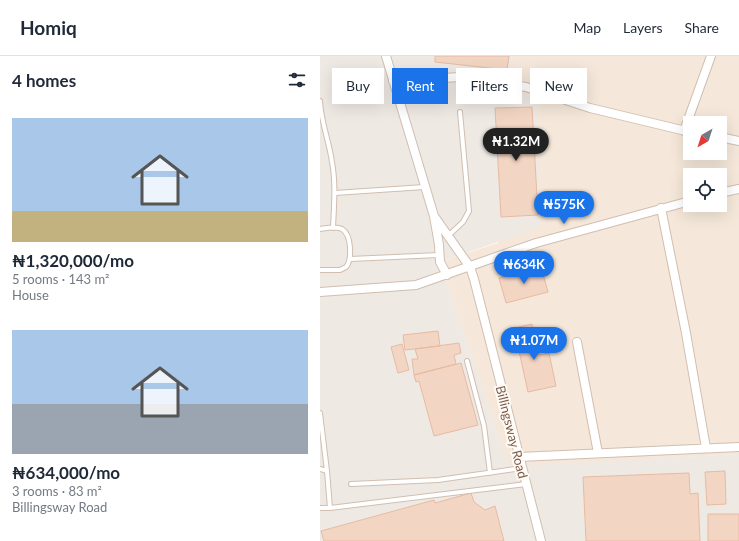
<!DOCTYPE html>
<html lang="en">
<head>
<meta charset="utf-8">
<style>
	:root { --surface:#fff; --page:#f6f6f7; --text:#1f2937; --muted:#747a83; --line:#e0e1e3; --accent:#1a73e8 }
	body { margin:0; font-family:Lato,sans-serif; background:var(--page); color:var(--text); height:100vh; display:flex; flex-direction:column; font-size:15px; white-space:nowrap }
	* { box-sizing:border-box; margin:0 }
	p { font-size:13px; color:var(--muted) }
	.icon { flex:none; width:22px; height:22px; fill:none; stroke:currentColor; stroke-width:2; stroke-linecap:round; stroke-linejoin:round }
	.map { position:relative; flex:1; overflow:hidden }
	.sheet { display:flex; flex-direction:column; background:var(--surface); width:320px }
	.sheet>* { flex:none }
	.hud { position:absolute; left:12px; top:12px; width:347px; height:36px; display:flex; gap:8px }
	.needle { width:26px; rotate:219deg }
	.tools { position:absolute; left:363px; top:60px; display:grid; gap:8px }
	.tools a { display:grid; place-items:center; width:44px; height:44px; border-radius:0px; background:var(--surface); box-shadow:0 4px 16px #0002; font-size:20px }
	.price { position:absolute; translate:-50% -34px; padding:0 9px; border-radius:14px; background:var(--accent); color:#fff; font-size:13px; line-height:26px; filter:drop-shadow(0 1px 2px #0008) }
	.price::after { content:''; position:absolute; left:50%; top:24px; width:12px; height:9px; margin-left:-6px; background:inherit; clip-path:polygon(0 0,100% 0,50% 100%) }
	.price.current { background:#222; color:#fff }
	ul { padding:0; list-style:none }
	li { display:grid; align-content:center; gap:8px; height:212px; padding:0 12px }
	li span { display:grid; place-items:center; height:124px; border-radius:0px; color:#555 }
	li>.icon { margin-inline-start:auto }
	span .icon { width:72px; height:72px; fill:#fffc; stroke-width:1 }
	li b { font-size:17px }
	h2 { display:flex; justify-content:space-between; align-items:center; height:48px; padding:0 12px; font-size:17px }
	.tag { padding:0 14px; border-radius:0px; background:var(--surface); box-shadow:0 4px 16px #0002; font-size:14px; line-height:36px }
	.tag.current { background:var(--accent); color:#fff }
	header { display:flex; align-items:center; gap:24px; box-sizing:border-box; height:56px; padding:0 20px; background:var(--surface); border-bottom:1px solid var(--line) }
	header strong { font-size:19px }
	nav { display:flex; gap:22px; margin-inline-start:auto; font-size:14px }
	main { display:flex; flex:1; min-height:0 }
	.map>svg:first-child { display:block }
</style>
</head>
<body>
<header>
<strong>Homiq</strong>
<nav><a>Map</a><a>Layers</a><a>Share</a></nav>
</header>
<main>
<section class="sheet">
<h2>4 homes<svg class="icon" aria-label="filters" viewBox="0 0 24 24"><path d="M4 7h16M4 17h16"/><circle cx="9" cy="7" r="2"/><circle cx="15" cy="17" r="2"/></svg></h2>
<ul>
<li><span style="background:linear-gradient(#a9c7e8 75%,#c2b280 0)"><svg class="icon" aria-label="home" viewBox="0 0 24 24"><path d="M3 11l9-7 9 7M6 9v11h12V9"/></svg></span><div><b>₦1,320,000/mo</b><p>5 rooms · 143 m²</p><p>House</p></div></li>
<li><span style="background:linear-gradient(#a9c7e8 60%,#9aa5b1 0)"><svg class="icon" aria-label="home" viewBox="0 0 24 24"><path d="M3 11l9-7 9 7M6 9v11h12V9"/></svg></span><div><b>₦634,000/mo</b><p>3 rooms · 83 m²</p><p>Billingsway Road</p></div></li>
</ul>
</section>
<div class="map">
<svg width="419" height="485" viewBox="0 0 419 485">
	<rect width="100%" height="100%" fill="#fdf6ec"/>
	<path fill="#f5e8da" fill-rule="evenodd" d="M192,0H419V398L189,411L120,206L178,187L186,30ZM370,67H400V97H370ZM370,119H400V149H370Z"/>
	<path fill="#efe9e4" d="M0,0H192L186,30L217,45L220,171L120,206L189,410L419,398V485H0Z"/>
	<path fill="#f3d5c3" stroke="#e6bba3" d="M115,0H189L187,14L115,6Z
		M212,51L218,159L181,161L175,52Z
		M221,211L228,236L186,247L179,222Z
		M212,268L219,299L229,297L236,330L208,336L194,272Z
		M118,275L120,290L85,294L83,279Z
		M139,287L141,297L134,299L136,308L94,319L92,303H98L95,293Z
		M82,288L89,314L78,317L71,291Z
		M141,307L158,369L114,380L99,325L96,326L94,319Z
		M405,415L406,448L387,449L385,416Z
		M369,417L370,438L378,437L380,485H266L263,421Z
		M151,437L154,446L165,454L175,450L184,485H4L1,475L114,444L115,447Z
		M388,458H419V485H388Z"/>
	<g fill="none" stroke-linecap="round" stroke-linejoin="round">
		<defs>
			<path id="lane" d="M0,45C1,66 9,85 12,106C16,128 14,149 13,172
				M15,137L104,131
				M0,173C7,172 16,170 22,173C32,179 32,204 26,211L20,214H0
				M128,180L143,166L149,155L140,56
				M30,203L119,199
				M147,305L164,370L170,417
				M0,357L7,415
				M0,413L7,415L10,452L206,428
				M31,428L118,424L202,412
				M0,452H10"/>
			<path id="street" d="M66,0L114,160L119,189L120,206L127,219
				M73,25L140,21L206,31L270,52L370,76
				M364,75L391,0
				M400,81L419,85
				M400,137L419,133
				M341,152L366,277L386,392
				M114,160L150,211L154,223L221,485
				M0,236L96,229L216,187L370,145
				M257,286L278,397
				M199,401L419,391"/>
		</defs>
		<use href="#lane" stroke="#d1beb0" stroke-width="6"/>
		<use href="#street" stroke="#d1beb0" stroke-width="10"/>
		<use href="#lane" stroke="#fff" stroke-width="4"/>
		<use href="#street" stroke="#fff" stroke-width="8"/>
	</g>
	<g text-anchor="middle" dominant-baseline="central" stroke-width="4" stroke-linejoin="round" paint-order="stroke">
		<g font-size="13" fill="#7a5c4d" stroke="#fffaf3">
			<text transform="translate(192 376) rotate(76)">Billingsway Road</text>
		</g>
	</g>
</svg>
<div class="tools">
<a><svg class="needle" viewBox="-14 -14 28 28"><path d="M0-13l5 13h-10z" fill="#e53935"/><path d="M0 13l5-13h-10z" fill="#747a83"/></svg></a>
<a><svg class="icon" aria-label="locate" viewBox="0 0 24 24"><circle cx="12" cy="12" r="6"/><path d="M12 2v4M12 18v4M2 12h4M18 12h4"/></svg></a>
</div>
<b class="price current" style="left:196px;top:106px">₦1.32M</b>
<b class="price" style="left:244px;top:169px">₦575K</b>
<b class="price" style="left:204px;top:229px">₦634K</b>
<b class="price" style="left:214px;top:305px">₦1.07M</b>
<div class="hud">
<a class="tag">Buy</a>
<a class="tag current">Rent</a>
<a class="tag">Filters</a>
<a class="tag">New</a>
</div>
</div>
</main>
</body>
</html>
